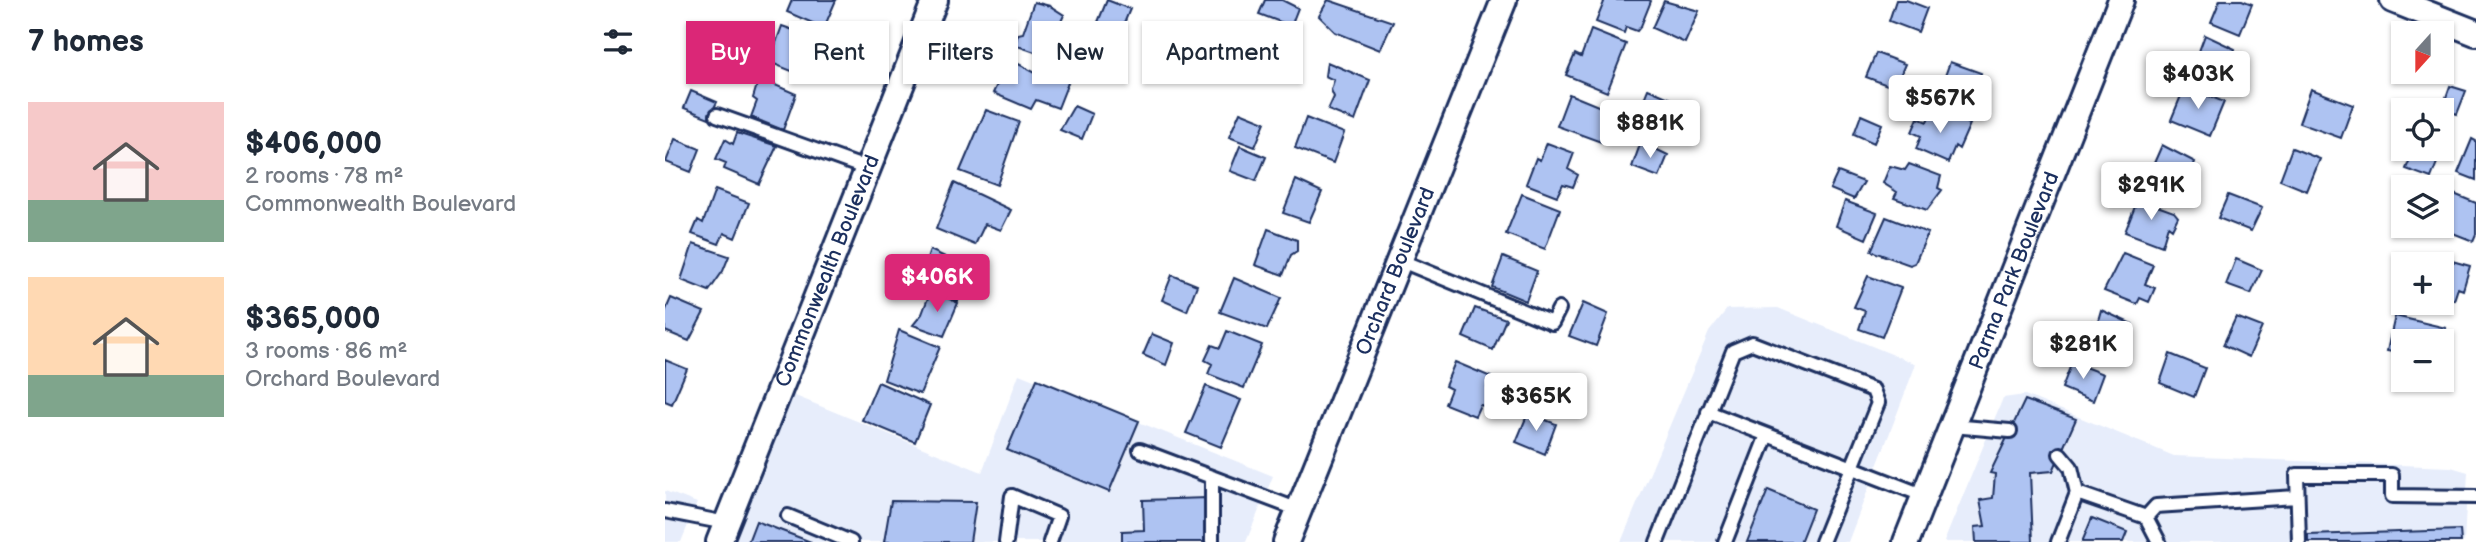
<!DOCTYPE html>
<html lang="en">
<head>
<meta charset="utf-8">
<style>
	:root { --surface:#fff; --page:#f2f2f3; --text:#1f2937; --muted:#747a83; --accent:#db2777 }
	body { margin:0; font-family:"Balsamiq Sans",sans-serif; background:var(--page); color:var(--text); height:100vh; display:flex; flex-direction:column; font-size:26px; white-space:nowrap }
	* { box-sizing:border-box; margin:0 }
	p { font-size:23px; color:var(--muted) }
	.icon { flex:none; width:38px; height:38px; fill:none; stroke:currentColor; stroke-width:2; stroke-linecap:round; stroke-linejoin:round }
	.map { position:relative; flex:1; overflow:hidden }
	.sheet { display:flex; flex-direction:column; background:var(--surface); width:665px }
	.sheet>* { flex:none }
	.banner { position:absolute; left:21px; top:21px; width:665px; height:63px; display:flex; gap:14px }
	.needle { width:46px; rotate:201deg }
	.buttons { position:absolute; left:1726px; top:21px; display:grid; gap:14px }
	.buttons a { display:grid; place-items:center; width:63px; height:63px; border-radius:0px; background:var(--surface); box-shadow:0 2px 5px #0004; font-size:35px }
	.price { position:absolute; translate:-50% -60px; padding:0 16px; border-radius:7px; background:#fff; color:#222; font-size:23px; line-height:46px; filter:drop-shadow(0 2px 4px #0008) }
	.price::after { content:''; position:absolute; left:50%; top:42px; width:21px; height:16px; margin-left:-10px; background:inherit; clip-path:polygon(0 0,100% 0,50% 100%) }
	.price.on { background:var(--accent); color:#fff }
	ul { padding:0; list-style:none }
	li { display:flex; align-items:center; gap:21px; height:175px; padding:0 28px }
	li span { display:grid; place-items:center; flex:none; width:196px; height:140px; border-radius:0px; color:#555 }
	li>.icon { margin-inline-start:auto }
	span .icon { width:84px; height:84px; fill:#fffc; stroke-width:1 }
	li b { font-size:30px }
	h2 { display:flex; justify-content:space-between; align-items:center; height:84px; padding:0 28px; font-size:30px }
	.tag { padding:0 24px; border-radius:0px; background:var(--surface); box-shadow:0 2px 5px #0004; font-size:24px; line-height:63px }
	.tag.on { background:var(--accent); color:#fff }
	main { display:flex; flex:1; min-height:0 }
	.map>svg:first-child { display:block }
</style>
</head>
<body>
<main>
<section class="sheet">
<h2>7 homes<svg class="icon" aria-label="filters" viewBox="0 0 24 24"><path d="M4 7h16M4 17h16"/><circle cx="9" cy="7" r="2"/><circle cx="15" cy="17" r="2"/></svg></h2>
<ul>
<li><span style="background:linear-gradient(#f6c9c9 70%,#7fa58c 0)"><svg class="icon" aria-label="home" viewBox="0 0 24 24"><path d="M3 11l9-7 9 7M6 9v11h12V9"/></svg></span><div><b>$406,000</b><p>2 rooms · 78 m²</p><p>Commonwealth Boulevard</p></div></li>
<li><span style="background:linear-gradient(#ffd9b3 70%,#7fa58c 0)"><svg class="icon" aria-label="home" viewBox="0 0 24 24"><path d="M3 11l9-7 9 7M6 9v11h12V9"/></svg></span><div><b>$365,000</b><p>3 rooms · 86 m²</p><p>Orchard Boulevard</p></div></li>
</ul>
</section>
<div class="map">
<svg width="1811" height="542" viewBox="0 0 1811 542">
	<rect width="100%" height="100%" fill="#fff"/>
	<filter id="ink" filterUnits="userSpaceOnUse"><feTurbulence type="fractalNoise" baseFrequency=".0143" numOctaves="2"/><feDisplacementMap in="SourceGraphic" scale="14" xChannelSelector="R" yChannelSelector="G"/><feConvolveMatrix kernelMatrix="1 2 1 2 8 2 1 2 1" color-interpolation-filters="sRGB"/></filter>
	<g filter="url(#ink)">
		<path fill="#e7edfb" d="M1113,308L1251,364L1183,542H956L1044,332L1062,309Z
			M354,374L608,476L581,542H68L128,395L317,472Z
			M1360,395L1509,456L1786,467L1803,472L1799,542H1279L1338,398Z
			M0,491L32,503L16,542H0Z"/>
		<path fill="#aec3f2" stroke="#1b2f5e" stroke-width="2" d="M127,0H171L159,28L122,12Z
			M442,0L465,9L456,31L433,22Z
			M600,0H617L633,8L626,26L594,14Z
			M663,0L728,22L715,50L670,32L654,16Z
			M937,0H984L986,1L976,26L972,31L961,27L959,33L931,22L939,2Z
			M1231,0H1241L1262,8L1253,32L1224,21Z
			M1555,0H1577L1587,4L1575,34L1546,22Z
			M999,1L1034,11L1020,43L987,28Z
			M369,2L385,6L399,15L381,56L350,45L353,34L358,33Z
			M117,26L151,38L145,60L137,61L134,74L104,62Z
			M926,30L961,44L942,92L901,75L910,54L916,57Z
			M1540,35L1570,49L1558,84L1527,70Z
			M49,39L74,49L67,67L42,57Z
			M1211,53L1240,64L1230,88L1201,77Z
			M344,59L376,76L380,70L404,80L393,108L371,100L366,109L328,93Z
			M662,62L705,80L690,121L663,110L669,97L666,90L669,80L660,76Z
			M1285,62L1316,73L1312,84L1320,88L1308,107L1274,93Z
			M94,78L131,94L118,130L86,117L92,101L88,98Z
			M1520,86L1559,102L1545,136L1506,120Z
			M1785,86L1801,91L1792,114L1777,109Z
			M983,89L1009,100L998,124L973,114Z
			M1646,89L1688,105L1676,138L1634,123Z
			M26,91L52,102L44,118L19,108Z
			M904,94L948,112L936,142L892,126Z
			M409,106L427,114L417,139L395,130Z
			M1267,108L1305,124L1294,149L1290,146L1283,163L1251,149L1256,136L1247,132L1253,118L1262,122Z
			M321,110L354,122L332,185L295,171Z
			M575,112L600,122L590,147L564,137Z
			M1196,115L1217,124L1209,143L1189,134Z
			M641,118L679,133L668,163L630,148Z
			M72,133L112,146L94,184L59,169L61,163L51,159L60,139L68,144Z
			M10,139L35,149L26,172L1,162Z
			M1807,139L1811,141V180L1793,173Z
			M976,142L1003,155L994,177L967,167Z
			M882,143L909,153L903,169L913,175L908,187L898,184L892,196L861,184L871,158L875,160Z
			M1497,145L1530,162L1523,181L1512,178L1507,191L1482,179Z
			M575,146L601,157L591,181L565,171Z
			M1627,148L1655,159L1642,191L1615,180Z
			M1749,149L1775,155L1766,178L1741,169Z
			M1244,164L1276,176L1273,188L1277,190L1262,210L1229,198L1232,192L1218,183L1225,166L1240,170Z
			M1173,172L1199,182L1189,199L1165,189Z
			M631,180L657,192L644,222L618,213Z
			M289,183L346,210L336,230L320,224L310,245L271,229Z
			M50,190L84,203L70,238L59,233L54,244L27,234L33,220L38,223Z
			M1784,192L1811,203V234L1808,241L1770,226H1776V210Z
			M857,194L895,209L880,249L841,234Z
			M1563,195L1597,208L1586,231L1553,218Z
			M1473,199L1509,212L1513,217L1507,229L1503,226L1497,246L1460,232Z
			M1180,201L1212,213L1201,239L1171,226Z
			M1221,217L1263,233L1250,263L1245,265L1206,251Z
			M603,229L632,240V251L626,255L618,275L590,265Z
			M28,244L64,256L58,271L44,291L16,280Z
			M265,250L306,269L293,301L253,287Z
			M1458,253L1488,265L1480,284L1490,288L1484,302L1475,298L1472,304L1439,291Z
			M1762,254L1805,266L1798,290L1793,288L1789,300L1776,296V264H1759Z
			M838,257L872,271L861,301L827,287Z
			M1571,259L1597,270L1586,294L1561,285Z
			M507,275L532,285L522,311L497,300Z
			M1203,276L1236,288L1217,337L1194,329L1200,311L1189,307Z
			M569,278L616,298L602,329L555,312Z
			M266,290L293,303L279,336L248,325L257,314Z
			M6,298L39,312L24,341L0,331V312Z
			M918,303L943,314L931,346L904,336Z
			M810,308L841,319L828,350L798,337Z
			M1436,310L1467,324L1453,354L1419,341L1427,321L1432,324Z
			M1730,316L1781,328L1776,349V341H1738V354L1722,351Z
			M1571,317L1597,327L1584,357L1558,345Z
			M234,330L275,347L255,394L219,380Z
			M562,331L597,345L579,388L543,374L547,364L540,360L547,345L555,348Z
			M487,334L509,343L501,365L478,355Z
			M1505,354L1540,368L1529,397L1495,383Z
			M0,360L22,369L7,404L0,401Z
			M790,362L826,377L822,387L831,392L827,408L815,405L810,416L780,404L786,389L780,386Z
			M1407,362L1438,374L1428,401L1397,388Z
			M372,379L474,421L444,492L342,450Z
			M213,382L265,405L250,442L197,420Z
			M541,386L576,400L556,447L521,433Z
			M1360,400L1411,419L1388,471L1365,473L1368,542H1311L1310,527L1320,526L1315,500L1328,498L1330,474L1325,473Z
			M863,413L891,424L880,454L851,442Z
			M1103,490L1148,509L1135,542H1082Z
			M542,498L544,542H457V531L479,530L478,500Z
			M226,501L311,502L305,542H219Z
			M1427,518L1462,532L1458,542H1417Z
			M91,521L146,542H83Z
			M1795,530L1796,542H1643V535Z"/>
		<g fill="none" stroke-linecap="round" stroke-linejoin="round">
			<defs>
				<path id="lane" d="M52,115L203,169
					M734,260L887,323L894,309
					M1043,412L1260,496
					M1287,426L1345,431
					M475,450L634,510
					M1395,454L1406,467L1412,493
					M547,477V542
					M0,511L61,523
					M123,516L186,542
					M341,542L347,496L394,516L385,542
					M992,542L1068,351L1087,343L1208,390L1213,403L1157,542
					M1060,542L1102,435
					M1393,542L1412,493L1481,517
					M1494,542L1481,517L1491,506L1632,497
					M1634,542L1632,475H1727V496L1811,497"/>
				<g id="street">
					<path d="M1728,0L1811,33"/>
					<path id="s1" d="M54,542L270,0"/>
					<path id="s2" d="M621,542L839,0"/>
					<path id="s3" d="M1241,542L1456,0"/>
				</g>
			</defs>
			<use href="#lane" stroke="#1b2f5e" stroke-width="18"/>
			<use href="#street" stroke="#1b2f5e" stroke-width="30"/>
			<use href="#lane" stroke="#fff" stroke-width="12"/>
			<use href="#street" stroke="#fff" stroke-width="24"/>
		</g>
	</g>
	<g text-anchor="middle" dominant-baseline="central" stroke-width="6" stroke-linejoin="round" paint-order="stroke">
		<g font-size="21" fill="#1b2f5e" stroke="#fff">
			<text stroke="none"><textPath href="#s1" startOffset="292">Commonwealth Boulevard</textPath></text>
			<text stroke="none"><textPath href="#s2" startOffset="292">Orchard Boulevard</textPath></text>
			<text stroke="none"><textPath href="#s3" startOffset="292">Parma Park Boulevard</textPath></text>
		</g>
	</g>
</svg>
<div class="buttons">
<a><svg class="needle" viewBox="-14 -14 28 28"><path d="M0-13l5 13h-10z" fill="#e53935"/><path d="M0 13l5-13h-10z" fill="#747a83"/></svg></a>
<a><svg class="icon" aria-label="locate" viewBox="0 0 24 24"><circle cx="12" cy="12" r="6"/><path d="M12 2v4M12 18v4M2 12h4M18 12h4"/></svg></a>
<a><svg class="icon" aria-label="layers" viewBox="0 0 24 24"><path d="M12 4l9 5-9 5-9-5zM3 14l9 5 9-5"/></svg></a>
<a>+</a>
<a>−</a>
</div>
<b class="price" style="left:1533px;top:111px">$403K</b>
<b class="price" style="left:1275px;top:135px">$567K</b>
<b class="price" style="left:985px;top:160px">$881K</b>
<b class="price" style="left:1486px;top:222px">$291K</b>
<b class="price on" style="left:272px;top:314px">$406K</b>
<b class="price" style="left:1418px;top:381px">$281K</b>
<b class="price" style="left:871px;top:433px">$365K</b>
<div class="banner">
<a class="tag on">Buy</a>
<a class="tag">Rent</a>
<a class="tag">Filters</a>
<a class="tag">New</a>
<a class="tag">Apartment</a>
</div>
</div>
</main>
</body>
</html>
